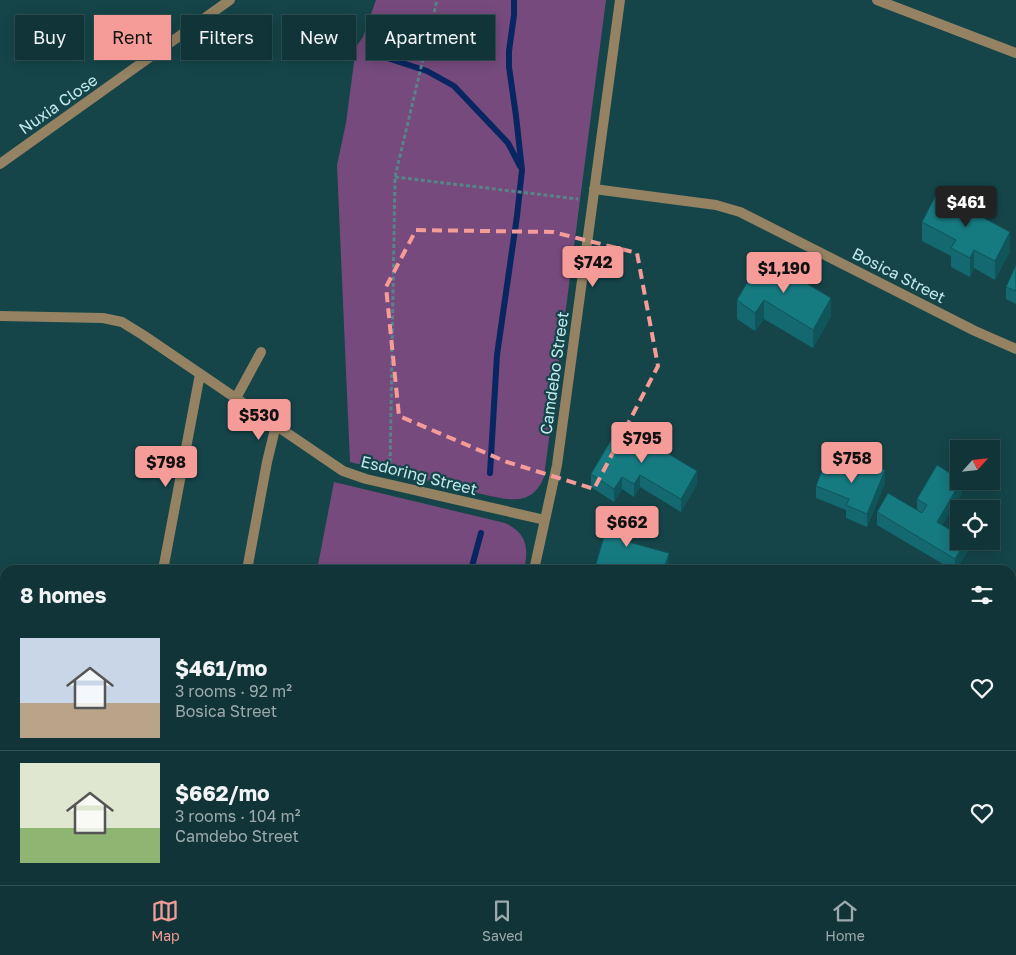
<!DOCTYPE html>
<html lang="en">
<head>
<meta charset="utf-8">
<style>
	:root { --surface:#103437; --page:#193c3f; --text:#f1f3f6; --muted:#9caaad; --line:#304f52; --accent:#f59b98 }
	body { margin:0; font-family:"Golos Text",sans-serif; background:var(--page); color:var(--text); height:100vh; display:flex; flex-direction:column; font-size:19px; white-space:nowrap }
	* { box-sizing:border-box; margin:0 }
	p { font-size:16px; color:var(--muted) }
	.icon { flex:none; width:28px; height:28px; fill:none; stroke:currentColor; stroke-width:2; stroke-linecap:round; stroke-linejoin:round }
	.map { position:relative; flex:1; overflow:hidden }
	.side { position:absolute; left:0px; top:565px; width:1016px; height:320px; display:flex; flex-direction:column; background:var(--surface); border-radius:15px 15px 0 0; box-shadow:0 2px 12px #0003,0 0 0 1px var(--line) }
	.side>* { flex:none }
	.guide { position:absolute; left:15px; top:15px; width:500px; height:45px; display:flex; gap:10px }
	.needle { width:32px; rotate:63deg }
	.controls { position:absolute; left:950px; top:440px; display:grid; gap:10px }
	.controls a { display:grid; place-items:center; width:50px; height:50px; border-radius:0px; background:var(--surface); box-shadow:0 2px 12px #0003,0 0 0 1px var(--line); font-size:25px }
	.price { position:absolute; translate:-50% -42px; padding:0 11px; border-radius:5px; background:var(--accent); color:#111; font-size:16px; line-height:32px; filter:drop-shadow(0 1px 2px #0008) }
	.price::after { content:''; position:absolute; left:50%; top:30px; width:15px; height:11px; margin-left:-8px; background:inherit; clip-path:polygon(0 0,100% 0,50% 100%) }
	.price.current { background:#222; color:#fff }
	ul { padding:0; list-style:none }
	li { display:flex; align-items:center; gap:15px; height:125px; padding:0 20px }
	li+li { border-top:1px solid var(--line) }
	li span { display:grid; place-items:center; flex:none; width:140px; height:100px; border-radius:0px; color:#555 }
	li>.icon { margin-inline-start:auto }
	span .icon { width:60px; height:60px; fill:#fffc; stroke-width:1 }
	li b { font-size:21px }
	h2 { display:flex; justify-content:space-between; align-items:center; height:60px; padding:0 20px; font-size:21px }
	.tag { padding:0 18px; border-radius:0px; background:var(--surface); box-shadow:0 2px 12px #0003,0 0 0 1px var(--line); font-size:18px; line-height:45px }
	.tag.current { background:var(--accent); color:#111 }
	.tab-bar { display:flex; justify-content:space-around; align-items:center; height:70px; border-top:1px solid var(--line); background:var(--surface); font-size:14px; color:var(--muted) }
	.tab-bar a { display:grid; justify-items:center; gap:2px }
	.tab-bar .current { color:var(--accent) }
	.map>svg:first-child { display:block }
</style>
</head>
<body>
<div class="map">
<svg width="1016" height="885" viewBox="0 0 1016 885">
	<rect width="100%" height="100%" fill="#154549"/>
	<path fill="#764a7d" d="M376,0H606L544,477C533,504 514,501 490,496L350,462L337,165L346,123L356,47L363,37Z
		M334,482L505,523C527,533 529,548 524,570H317Z
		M259,880H453L452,885H259Z"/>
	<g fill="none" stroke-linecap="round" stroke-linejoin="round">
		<path stroke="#082662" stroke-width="6" d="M372,53L427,71L454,86L508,143L520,166
			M490,473L497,355L517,216L522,170L516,116L509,67V51L514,15V0
			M471,570L481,533
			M394,885V880"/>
		<path stroke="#578488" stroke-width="3" stroke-dasharray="4 2.5" stroke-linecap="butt" d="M395,177L578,199
			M390,469L395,177L437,0"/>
		<path stroke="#948262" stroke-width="10" d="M236,398L261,352"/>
		<path stroke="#948262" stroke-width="10" d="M877,0L1016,53
			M0,164L230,0
			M594,189L716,205L740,212L975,331L1016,349
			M0,316L103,318L122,322L143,335L343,471L366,479L545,520
			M163,570L200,374
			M247,570L267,462L276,425
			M534,570L557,465L620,0
			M0,837L5,836
			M462,885L463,880
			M705,885L709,880"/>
	</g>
	<path fill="#13696f" d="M922,222L1010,251L995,280L974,268L970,277L951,267V256L922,241Z
		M762,257L831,316L813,348L764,319L755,331L737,319V300Z
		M1016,265V304L1006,299V287Z
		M620,425L697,484L681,512L640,487L634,497L622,489L614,502L591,487V474Z
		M885,483L867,527L846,518V510L816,498V486Z
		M962,493L942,525L967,541V552L956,570H953L877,525V512L917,510V499Z
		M635,528L631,543L669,566L668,570H596V564Z
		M750,880H827V885H758Z"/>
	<path fill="#0f555a" d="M1010,232V251L995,280V261Z
		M974,250V268L970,277V258Z
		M831,298V316L813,348V330Z
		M764,300V319L755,331V313Z
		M885,470V483L867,527V514Z
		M697,471V484L681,512V499Z
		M640,475V487L634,497V484Z
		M622,477V489L614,502V489Z
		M962,481V493L937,534V522Z
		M635,515V528L628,554V542Z
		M966,541H967V552L956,570H955V559Z
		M669,553V566L668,570H664Z"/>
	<path fill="#167a81" stroke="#0f555a" d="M937,193L1010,232L995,261L974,250L970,258L951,248L956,240L922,222Z
		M762,257L831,298L813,330L764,300L755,313L737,300Z
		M1016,265V291L1006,287Z
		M620,425L697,471L681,499L640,475L634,484L622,477L614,489L591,474Z
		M826,460L859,473L864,461L885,470L867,514L846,505L849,499L816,486Z
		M937,465L959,479V481H961L937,522L959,535V541H966L955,559L877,512L888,493L922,513L927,505L917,499Z
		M612,509L635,515L628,542L669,553L664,570H615L596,564Z
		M211,880H234L235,885H211Z
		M770,880H827L824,885H778Z
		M924,880H931L939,885H921Z"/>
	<path fill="none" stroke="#f59b98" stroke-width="4" stroke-dasharray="10 6" stroke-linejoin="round" d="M416,230L553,232L637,253L658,366L594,489L507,462L399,416L386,287Z"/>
	<g text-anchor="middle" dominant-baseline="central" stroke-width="4.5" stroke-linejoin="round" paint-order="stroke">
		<g font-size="16" fill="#c1eaed" stroke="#154549">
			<text transform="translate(58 104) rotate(-35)">Nuxia Close</text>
			<text transform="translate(899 275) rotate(27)">Bosica Street</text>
			<text transform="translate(554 373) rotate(-82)">Camdebo Street</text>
			<text transform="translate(419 475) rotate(14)">Esdoring Street</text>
		</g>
	</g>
</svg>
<div class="controls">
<a><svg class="needle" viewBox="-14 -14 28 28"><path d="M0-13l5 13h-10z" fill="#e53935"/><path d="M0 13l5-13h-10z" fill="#9caaad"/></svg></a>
<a><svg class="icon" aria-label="locate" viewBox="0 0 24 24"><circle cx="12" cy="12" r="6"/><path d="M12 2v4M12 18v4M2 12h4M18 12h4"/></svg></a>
</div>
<b class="price current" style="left:966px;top:228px">$461</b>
<b class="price" style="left:593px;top:288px">$742</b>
<b class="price" style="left:784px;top:294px">$1,190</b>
<b class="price" style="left:259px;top:441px">$530</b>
<b class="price" style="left:642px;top:464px">$795</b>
<b class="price" style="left:852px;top:484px">$758</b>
<b class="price" style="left:166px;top:488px">$798</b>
<b class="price" style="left:627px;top:548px">$662</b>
<div class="guide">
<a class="tag">Buy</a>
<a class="tag current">Rent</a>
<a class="tag">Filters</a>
<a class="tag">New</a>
<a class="tag">Apartment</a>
</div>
<section class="side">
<h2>8 homes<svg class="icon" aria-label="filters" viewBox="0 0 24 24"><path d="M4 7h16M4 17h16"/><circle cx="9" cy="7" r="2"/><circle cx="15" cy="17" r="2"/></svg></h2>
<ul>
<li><span style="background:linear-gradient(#c9d6e8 65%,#b9a48a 0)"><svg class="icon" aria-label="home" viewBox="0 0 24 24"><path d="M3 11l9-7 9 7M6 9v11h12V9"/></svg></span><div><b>$461/mo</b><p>3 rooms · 92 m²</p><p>Bosica Street</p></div><svg class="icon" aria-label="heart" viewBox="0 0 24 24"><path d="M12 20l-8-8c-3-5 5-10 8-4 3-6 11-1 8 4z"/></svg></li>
<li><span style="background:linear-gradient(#dfe7d0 65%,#8fb573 0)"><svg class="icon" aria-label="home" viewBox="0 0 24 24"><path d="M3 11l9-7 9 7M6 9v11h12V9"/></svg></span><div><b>$662/mo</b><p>3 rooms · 104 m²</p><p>Camdebo Street</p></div><svg class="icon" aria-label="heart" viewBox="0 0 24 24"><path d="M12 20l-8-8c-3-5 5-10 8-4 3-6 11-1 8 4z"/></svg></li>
</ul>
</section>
</div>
<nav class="tab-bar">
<a class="current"><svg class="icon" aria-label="map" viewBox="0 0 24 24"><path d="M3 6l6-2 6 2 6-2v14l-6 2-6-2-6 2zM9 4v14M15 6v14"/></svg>Map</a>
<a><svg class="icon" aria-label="saved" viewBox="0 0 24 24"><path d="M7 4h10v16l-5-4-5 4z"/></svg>Saved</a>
<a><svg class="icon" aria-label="home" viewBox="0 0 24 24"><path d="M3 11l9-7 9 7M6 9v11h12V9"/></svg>Home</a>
</nav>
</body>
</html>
